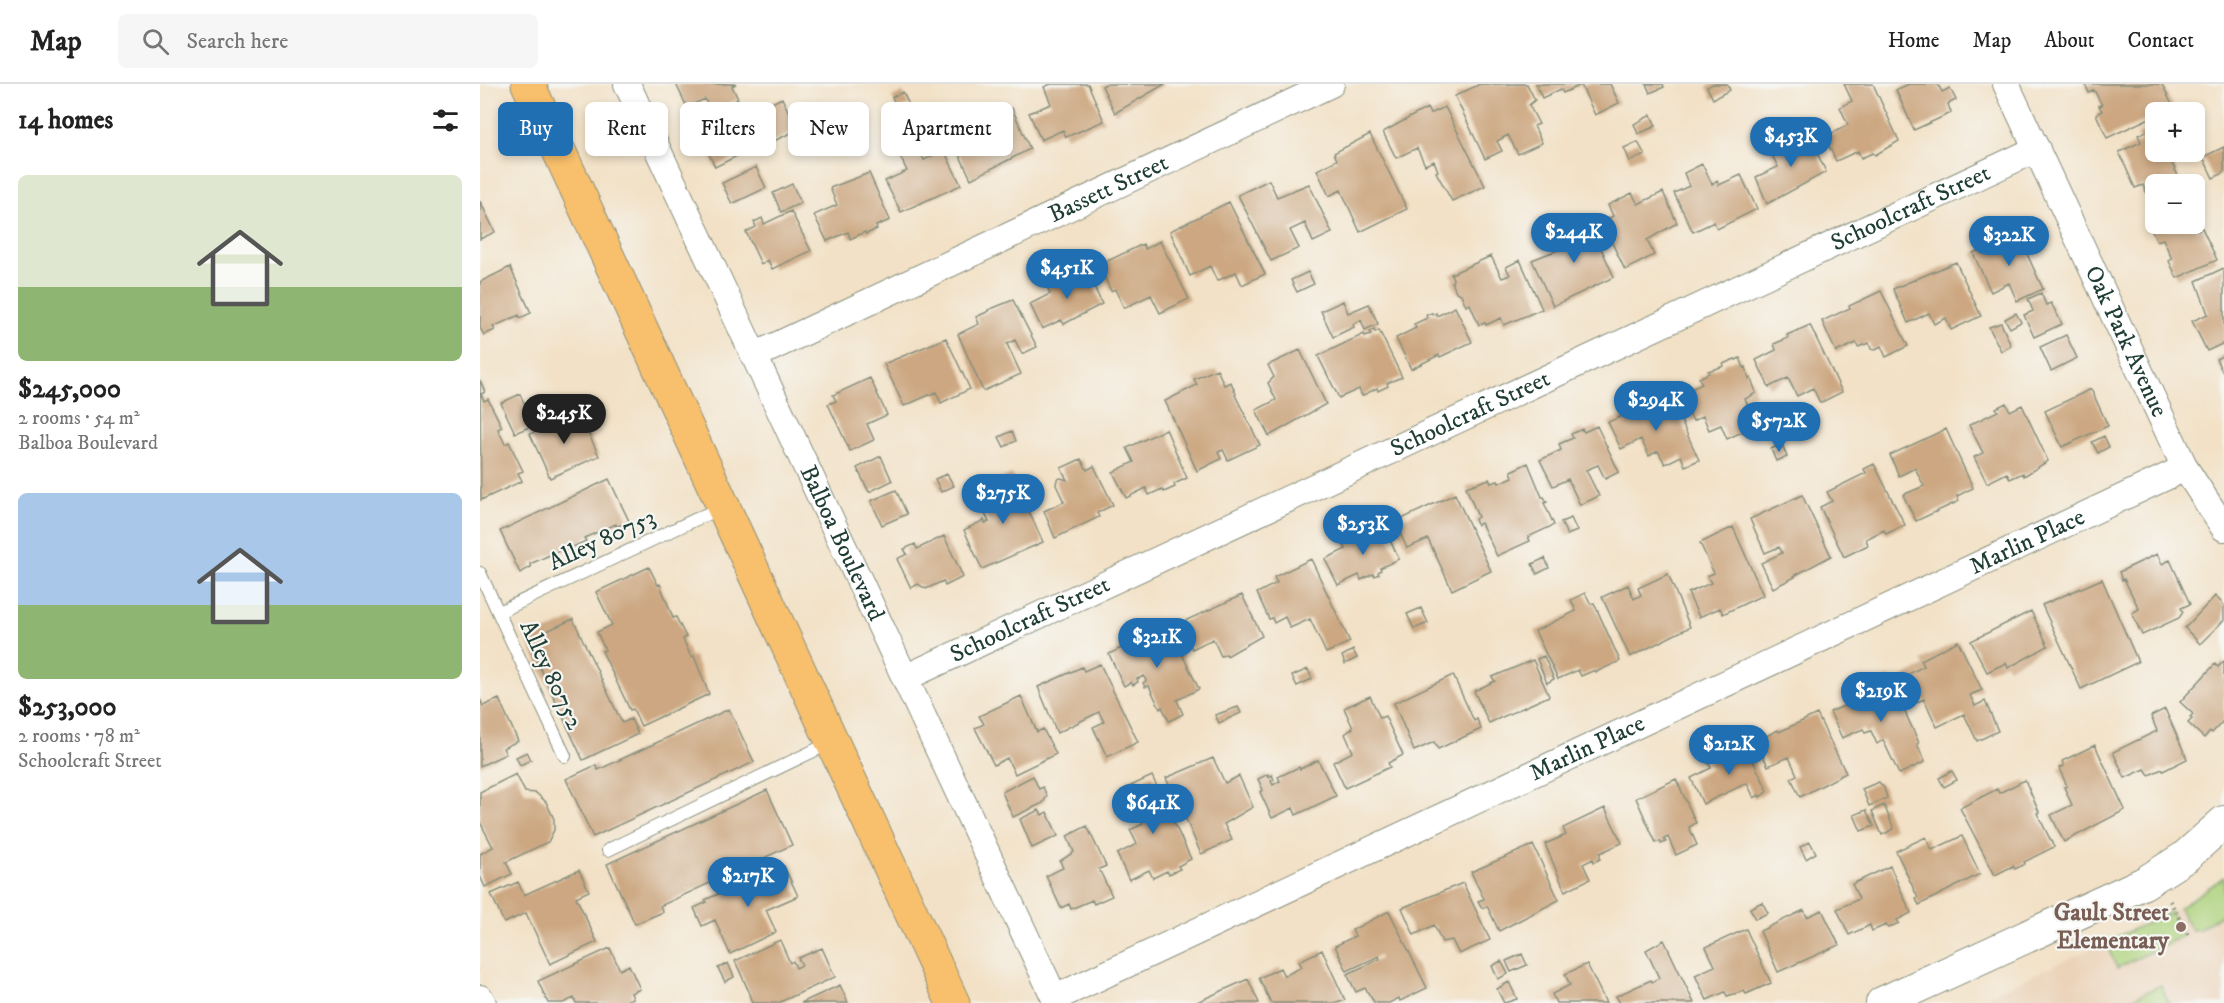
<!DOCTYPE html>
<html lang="en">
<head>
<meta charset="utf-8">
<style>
	:root { --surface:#fff; --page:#f6f6f6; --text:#222; --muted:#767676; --line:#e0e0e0; --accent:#1f6fb2 }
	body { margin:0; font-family:"IM FELL DW Pica",serif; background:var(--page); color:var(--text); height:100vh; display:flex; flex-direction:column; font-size:22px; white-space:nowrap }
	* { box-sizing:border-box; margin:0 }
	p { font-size:20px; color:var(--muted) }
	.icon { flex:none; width:33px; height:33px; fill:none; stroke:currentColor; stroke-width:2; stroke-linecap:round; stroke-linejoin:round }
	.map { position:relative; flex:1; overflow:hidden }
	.sheet { display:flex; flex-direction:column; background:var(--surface); width:480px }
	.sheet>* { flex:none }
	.top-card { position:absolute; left:18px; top:18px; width:570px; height:54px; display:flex; gap:12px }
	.tools { position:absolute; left:1665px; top:18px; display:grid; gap:12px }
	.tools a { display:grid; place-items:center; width:60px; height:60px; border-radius:9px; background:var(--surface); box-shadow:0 3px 9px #0003; font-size:30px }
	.price { position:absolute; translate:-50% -51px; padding:0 14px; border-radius:21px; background:var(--accent); color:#fff; font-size:20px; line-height:39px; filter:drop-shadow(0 2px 3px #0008) }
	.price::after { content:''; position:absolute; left:50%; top:36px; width:18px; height:14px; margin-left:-9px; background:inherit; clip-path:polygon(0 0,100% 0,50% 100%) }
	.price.current { background:#222; color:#fff }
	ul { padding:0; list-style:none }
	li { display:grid; align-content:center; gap:12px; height:318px; padding:0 18px }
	li span { display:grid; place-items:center; height:186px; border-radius:9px; color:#555 }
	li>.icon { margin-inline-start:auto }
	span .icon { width:108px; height:108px; fill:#fffc; stroke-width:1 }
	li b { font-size:26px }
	h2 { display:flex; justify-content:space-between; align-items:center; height:72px; padding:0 18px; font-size:26px }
	.chip { padding:0 21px; border-radius:9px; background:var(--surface); box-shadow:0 3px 9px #0003; font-size:21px; line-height:54px }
	.chip.current { background:var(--accent); color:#fff }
	header { display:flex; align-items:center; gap:36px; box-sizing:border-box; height:84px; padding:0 30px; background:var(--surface); border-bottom:2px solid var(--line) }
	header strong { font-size:28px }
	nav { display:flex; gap:33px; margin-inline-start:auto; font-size:21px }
	.search { width:420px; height:54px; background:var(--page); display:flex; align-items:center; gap:15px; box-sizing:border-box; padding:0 21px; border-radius:9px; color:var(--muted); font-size:22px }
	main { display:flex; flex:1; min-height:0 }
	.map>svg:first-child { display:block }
</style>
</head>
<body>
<header>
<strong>Map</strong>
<div class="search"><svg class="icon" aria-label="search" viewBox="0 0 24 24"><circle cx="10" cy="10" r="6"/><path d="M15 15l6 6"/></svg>Search here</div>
<nav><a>Home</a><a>Map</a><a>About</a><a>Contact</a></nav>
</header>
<main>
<section class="sheet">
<h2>14 homes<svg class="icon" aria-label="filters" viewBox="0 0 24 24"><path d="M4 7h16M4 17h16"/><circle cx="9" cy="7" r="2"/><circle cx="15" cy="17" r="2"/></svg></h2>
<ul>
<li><span style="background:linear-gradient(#dfe7d0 60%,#8fb573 0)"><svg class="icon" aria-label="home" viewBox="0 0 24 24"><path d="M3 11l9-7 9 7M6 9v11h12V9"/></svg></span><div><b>$245,000</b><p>2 rooms · 54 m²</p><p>Balboa Boulevard</p></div></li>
<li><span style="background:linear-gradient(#a9c7e8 60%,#8fb573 0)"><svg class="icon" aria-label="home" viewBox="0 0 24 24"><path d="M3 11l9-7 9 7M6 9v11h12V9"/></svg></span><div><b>$253,000</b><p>2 rooms · 78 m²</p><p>Schoolcraft Street</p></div></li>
</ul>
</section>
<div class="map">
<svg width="1744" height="919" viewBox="0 0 1744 919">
	<rect width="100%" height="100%" fill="#f6f6f2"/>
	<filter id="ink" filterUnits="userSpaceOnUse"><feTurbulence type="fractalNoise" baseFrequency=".0167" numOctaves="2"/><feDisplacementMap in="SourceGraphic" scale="12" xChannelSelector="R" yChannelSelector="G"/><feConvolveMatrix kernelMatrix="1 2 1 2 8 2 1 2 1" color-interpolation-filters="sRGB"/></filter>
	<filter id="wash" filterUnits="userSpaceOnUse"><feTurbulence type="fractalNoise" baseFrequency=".008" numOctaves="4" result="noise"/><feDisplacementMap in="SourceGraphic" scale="24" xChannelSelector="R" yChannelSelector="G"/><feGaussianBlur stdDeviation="1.35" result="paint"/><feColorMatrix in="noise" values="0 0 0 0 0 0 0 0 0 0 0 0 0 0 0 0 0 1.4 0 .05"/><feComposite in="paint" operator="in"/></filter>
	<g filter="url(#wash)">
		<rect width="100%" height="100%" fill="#f2e1c6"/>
		<path fill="#ebd3b9" d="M1744,793V919H1501L1516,908L1691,828Z"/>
		<path fill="#add17b" stroke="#668758" stroke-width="1.5" d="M1744,793V828L1720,845L1711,846L1699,824Z
			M1691,828L1703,852L1637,884L1625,858Z
			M1681,901L1689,919H1653L1651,915Z"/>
		<g id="blocks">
			<path fill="#cca781" d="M196,0H256L252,2L258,15L231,29L225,15L207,23Z
				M571,0H608L624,37L586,53L583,46L561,56L549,29L571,20L564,3Z
				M626,0H685L635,29L622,2Z
				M1000,0H1047L1055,16L1049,21L1059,40L1054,42L1062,59L1038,70L1028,51L1017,57L1022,67L1005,75L975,12Z
				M1056,0H1130L1139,19L1115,31L1101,1L1083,9L1081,5L1062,14Z
				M1166,0H1183L1184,3L1170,9Z
				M1233,0H1247L1250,6L1233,15L1227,3Z
				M1364,0H1393L1419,57L1395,71L1393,69L1381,74L1378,67L1356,77L1345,53L1368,41L1360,23L1372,17Z
				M1429,0H1458L1462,8L1470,4L1476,16L1468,20L1471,29L1434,46L1416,6Z
				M1605,0H1682L1693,23L1681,28H1676V31L1627,54L1616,30L1622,27L1619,22L1622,21L1614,6L1609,9Z
				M423,8L429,21L418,26L412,13Z
				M302,14L317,46L294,57L279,25Z
				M965,23L1005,102L972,117L956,88L958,87L954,77L945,81L937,64L916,74L903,48L947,24L950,30Z
				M532,24L550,65L491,95L478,68L500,59L492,42Z
				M1171,31L1176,42L1158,50L1154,40Z
				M1676,43V68H1706L1708,71L1692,79L1699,94L1686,100H1676V105L1667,110L1663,101L1655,104L1639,68L1661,58L1658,51Z
				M255,46L265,68L235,83L224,59Z
				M1328,49L1346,88L1287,120L1276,93L1298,83L1290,67Z
				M890,50L927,125L880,148L861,106L849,112L837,86L857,76L854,69Z
				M435,57L444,76L464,66L481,101L421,128L405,97L427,87L417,66Z
				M1158,58L1165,71L1150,77L1144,64Z
				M1744,63V89L1733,94L1723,73Z
				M1222,80L1232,100L1237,97L1239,101L1261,91L1277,125L1237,145L1234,138L1213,148L1194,109L1209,102L1204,89Z
				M276,83L286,104L252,120L242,99Z
				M389,89L410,136L396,142L397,145L386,150L385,148L370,155L368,148L347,157L334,131L357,121L350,104Z
				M789,96L797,113L829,100L852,149L833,158L825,139L810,146L819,164L791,177L758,111Z
				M312,100L321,119L301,128L293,109Z
				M1183,108L1197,139L1167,156L1174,171L1145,186L1122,138L1133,132L1128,121L1152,109L1158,120Z
				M0,117L15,148L0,155Z
				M749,118L785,190L762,201L756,188L737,197L730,182L710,192L690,147Z
				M311,127L331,167L292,185L288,176L281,180L266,148L276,143L274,138L282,134L284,140Z
				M1676,129V140H1714L1717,146L1722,144L1737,176L1697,194L1689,177L1692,175L1683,155L1677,157L1666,134Z
				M1107,133L1134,193L1073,222L1052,176L1085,163L1077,147Z
				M1537,148L1563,205L1537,217L1529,199L1511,208L1493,169Z
				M680,157L709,215L680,229L671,211L644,224L635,205L631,207L619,181L663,160L665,165Z
				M1011,172L1022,194L1030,191L1026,183L1040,176L1062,225L1024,241L1021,234L1006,241L1005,239L999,241L990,220L986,222L981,210L976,208L972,198L973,195L971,190Z
				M1476,178L1501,232L1471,246L1466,234L1454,240L1449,229L1428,239L1413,205Z
				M30,183L51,229L40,234L39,231L13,243L15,246L4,251L0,244V198Z
				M1744,184V259L1727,267L1712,237L1728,230L1716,197Z
				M606,185L622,220L584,240L581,236L562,245L550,220L570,210L567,203Z
				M828,188L834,200L817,208L811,196Z
				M1401,207L1428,262L1406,273L1401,262L1394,266L1391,265L1389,259L1378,263L1376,259L1356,268L1342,237L1370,224L1369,222Z
				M1561,209L1566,221L1571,219L1582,240L1554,253L1544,231L1553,227L1548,215Z
				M533,216L557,263L542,270L535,256L527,260L541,290L503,307L478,250L499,240L496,233L509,227L508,226Z
				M863,217L868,229L889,220L898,240L885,246L881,236L873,240L874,243L853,253L841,227Z
				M975,223L992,258L960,273L959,271L931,285L916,254L936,244L934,240L947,234L946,231L952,229L953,231L956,229L957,232Z
				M1536,229L1541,238L1530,244L1525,235Z
				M1521,239L1531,262L1521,267L1509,243Z
				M1330,241L1362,308L1340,319L1333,304L1317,312L1308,294L1289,303L1276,276L1296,266L1294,260L1308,254L1307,251Z
				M894,245L895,248L899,246L922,293L907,299L908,302L898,307L897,304L882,312L879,305L859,314L838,272L884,250L885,252L891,250L890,248Z
				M1586,251L1597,274L1571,287L1560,263Z
				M466,254L490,305L461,319L456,308L424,322L404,280Z
				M820,266L846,320L789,352L776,326L796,316L788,299L794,293L788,281Z
				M1742,272H1744V291L1736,275Z
				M1260,274L1264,284L1266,283L1269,295L1271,294L1276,309L1265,315L1277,341L1247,355L1241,341L1229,346L1223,332L1213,337L1200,310L1222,300L1219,294L1229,289L1228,287L1244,282L1243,280L1255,275L1256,276Z
				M737,285L744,301L751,298L756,310L755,311L780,361L748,376L743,366L738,368L741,375L717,387L685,317L717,301L714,295Z
				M390,294L407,331L387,340L394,356L370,367L348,320L356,317L353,311Z
				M0,296L5,308L1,310L4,317L8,315L22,343L18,345L25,360L29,358L43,387L38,389L42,397L1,416Z
				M1611,305L1628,342L1582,363L1565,327Z
				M40,310L54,341L35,349L21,319Z
				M1190,313L1219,376L1205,382L1201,372L1185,380L1178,367L1169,372L1161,355L1141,365L1128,338Z
				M1526,319L1530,327L1542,321L1568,377L1544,392L1543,389L1530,395L1527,389L1507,399L1494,373L1503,369L1489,341L1518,327L1516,324Z
				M98,327L119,372L70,394L50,350Z
				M1117,342L1139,388L1125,395L1118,381L1106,386L1119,412L1100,421L1088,395L1073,402L1060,376L1081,366L1079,360L1093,354L1091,350L1102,345L1104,348Z
				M686,345L707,394L694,400L695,403L684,408L682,405L669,411L666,404L646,414L633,388L654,378L647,364Z
				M1466,345L1493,404L1477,412L1479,417L1436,437L1423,411L1444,402L1435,384L1419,392L1410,371Z
				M532,347L536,357L524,363L519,353Z
				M1624,352L1629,363L1618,369L1612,358Z
				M1302,360L1307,373L1296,377L1291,365Z
				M401,372L412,397L389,408L377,384Z
				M601,375L607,386L614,382L633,421L617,429L619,433L575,454L564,427L584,418L576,401L577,395L581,394L587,396L581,384Z
				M1048,379L1062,413H1064L1067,418L1064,419L1074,441L1048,453L1050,457L1017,472L1001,439L997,441L995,435L998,433L986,403L1009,395L1011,399L1018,397L1019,399L1033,393L1031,387Z
				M1394,380L1425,441L1406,450L1404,446L1386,455L1388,461L1364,473L1340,423L1352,417L1347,408L1386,389L1384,385Z
				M467,390L474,402L461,408L455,395Z
				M532,390L563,458L502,485L484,446L504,436L505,439L509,438L497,413L511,407L508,401Z
				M129,395L149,437L137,443L136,440L104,454L106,457L82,468L81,466L50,480L51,483L40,489L20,447Z
				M416,406L427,430L402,441L391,417Z
				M975,410L1011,487L972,506L948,455L927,464L915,438Z
				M1322,411L1351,472L1314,492L1315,493L1293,504L1281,479L1302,469L1299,463L1285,469L1270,435Z
				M1091,434L1097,447L1087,451L1081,438Z
				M902,440L919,475L900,484L901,486L898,488L899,490L894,492L893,490L881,496L879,491L858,501L845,475L866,465L863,459Z
				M1253,443L1283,511L1243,530L1240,524L1219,533L1208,509L1231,499L1227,492L1234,489L1220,459Z
				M464,452L483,493L465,502L463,497L446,505L438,500L431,504L417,475L427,470L424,465L435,460L437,465Z
				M1677,470L1682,480L1690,476L1710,520L1701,524L1703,528L1699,534L1662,551L1652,529L1659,525L1644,495L1642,496L1639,488Z
				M1065,474L1069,484L1057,490L1052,480Z
				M831,475L870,558L846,569L830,535L810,544L805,533L794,539L792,534L789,535L777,509L797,499L794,493Z
				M169,483L178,501L180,500L193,534L196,533L206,553L203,555L211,573L214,572L229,610L161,642L153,625L150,626L122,567L125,566L117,548L132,541L116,508Z
				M1188,490L1210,543L1150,573L1122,513L1148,501L1154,515L1161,511L1158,504Z
				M1622,495L1658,578L1601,605L1562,521Z
				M1105,509L1111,520L1114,519L1140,577L1116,588L1115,586L1101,592L1098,586L1078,595L1055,547L1096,527L1091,516Z
				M762,511L782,552L747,572L746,570L741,572L733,555L712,565L700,539Z
				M1735,512L1744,521V536L1720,560L1705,544Z
				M941,524L948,539L934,545L927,530Z
				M1551,527L1568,562L1528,584L1526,579L1507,588L1491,557Z
				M93,535L142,639L151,635L158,650L103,676L47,556Z
				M688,541L692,550L695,549L697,553L694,554L698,562L700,561L702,565L700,566L719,605L697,616L703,630L689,637L682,623L680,625L669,602L665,603L663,599L666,597L664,592L657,595L658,598L653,601L651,598L644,602L629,570Z
				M1478,557L1502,606L1490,611L1495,622L1505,617L1518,647L1497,657L1484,630L1457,643L1444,615L1435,619L1423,593L1444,582L1441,576Z
				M873,566L877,574L865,580L862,572Z
				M1064,572L1074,595L1067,599L1057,575Z
				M1053,576L1069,612L1009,639L994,607L1015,597L1012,593Z
				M1744,577V636L1732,649L1730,647L1724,654L1708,639L1712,635L1710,633L1713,630L1700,618L1735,580L1738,583Z
				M620,580L658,658L627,673L613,643L624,638L619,628L577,649L558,603L602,583L604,587Z
				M828,585L832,595L817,602L812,592Z
				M973,591L994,637L997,635L1001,645L958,665L954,658L934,667L914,619Z
				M1409,593L1439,659L1437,660L1445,678L1419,690L1403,656L1397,660L1391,647L1385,649L1383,645L1362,654L1350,628L1371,619L1368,612Z
				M541,612L557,648L563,645L576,670L535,690L527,674L514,681L495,644L504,640L499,632Z
				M890,612L900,634L905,632L923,671L908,679L910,683L865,704L853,678L873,668L865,650L873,644L864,624Z
				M0,615L3,622L19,615L38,657L23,664L26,670L0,682Z
				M758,623L761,629L739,639L735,631Z
				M249,625L274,678L113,753L86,695L116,681L118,686Z
				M1685,625L1707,675L1683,687L1682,685L1669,691L1665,685L1645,694L1633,668L1677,647L1671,632Z
				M1337,630L1366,689L1320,713L1311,694L1317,691L1309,673L1288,682L1276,657L1298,646L1299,648Z
				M1265,661L1288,707L1280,713L1279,711L1274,714L1267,699L1223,720L1211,694L1231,684L1228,678L1241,672L1240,670Z
				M1615,661L1645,726L1584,758L1571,731L1592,721L1584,703L1587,702L1579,684L1584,682L1582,677Z
				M47,668L51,676L40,681L36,673Z
				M733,674L745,699L759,692L773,723L744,740L752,756L721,770L702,726H700L686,694Z
				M838,676L856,712L816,731L813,724L792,734L780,708L783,706L778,695L788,690L789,693L792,691L794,696L791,697L793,701L800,697L798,693L819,683L820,685Z
				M1472,687L1477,696L1464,703L1459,694Z
				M36,690L45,708L56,709L66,718L74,735V746L68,758L26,778L32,790L5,803L0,792V770L13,763L0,738V708Z
				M553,692L559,705L563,703L567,712L563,719L533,733L522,708Z
				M672,692L711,775L698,782L700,785L689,790L687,787L673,794L669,786L649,796L637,770L657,760L650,746L663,740L646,704Z
				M1196,695L1216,739L1209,743L1217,761L1196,771L1188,753L1184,755L1186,758L1181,760L1180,757L1176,759L1156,714Z
				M1545,696L1559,728L1557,729L1574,763L1544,778L1545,780L1535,785L1533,782L1515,791L1480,724L1517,705L1519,709Z
				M1399,698L1404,704L1407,714L1389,722L1382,705Z
				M287,706L312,761L180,822L183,828L155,840L127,780Z
				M1404,721L1414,745L1402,751L1392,727Z
				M1125,724L1142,759L1120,769V775L1114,778L1113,775L1103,780L1110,795L1085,807L1065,760L1086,751L1083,744Z
				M559,726L562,731L567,728L578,752L552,764L540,735Z
				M1386,726L1394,742L1381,747L1374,731Z
				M607,742L626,782L619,785L632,812L614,820L612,816L591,825L589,820L581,824L566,792L583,784L580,777L594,768L587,752Z
				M1482,752L1500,790L1439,821L1436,815L1438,814L1416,767L1446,753L1452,766Z
				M1330,758L1336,769L1326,775L1320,763Z
				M1053,761L1079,816L1019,847L1007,822L1002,824L998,817L1004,815L991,788Z
				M304,782L318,812L286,826L296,848L250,870L235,836L222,842L214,824L227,818L225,816L289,786L290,789Z
				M1410,782L1431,829L1417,836L1419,839L1408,844L1406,841L1392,847L1390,841L1369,851L1357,825L1379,815L1372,800Z
				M99,786L109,807L96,813L117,858L70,880L46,829L24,839L11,810L38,798L44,811Z
				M983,799L1010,856L979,870L972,856L962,858L954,841L934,851L922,824Z
				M1282,818L1288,829L1275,835L1270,824Z
				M1324,826L1327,833L1342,826L1359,861L1298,888L1280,847Z
				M909,827L947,904L920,917L919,914L909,919H898L894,918L885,904L876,908L867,890L900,875L899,872L867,887L855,862L875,852L872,846Z
				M1266,845L1291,899L1266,910L1264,907L1247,912L1245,908L1227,916L1215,891L1235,882L1226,863Z
				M300,856L310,879L313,877L316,884L322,881L318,874L342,864L355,893L298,919H272L269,910H270L255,877Z
				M1184,856L1214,919H1140L1136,912L1171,896L1172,898L1179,894L1166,866Z
				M130,864L140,886L149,881L160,905L151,909L153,914L142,919H96L94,914L83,919H68L58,897Z
				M842,866L865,916L857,919H791L779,894L800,884L804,892L822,883L819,877Z
				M1042,870L1047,881L1031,888L1026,877Z
				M1021,877L1028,890L1018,895L1012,882Z
				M248,879L254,893L245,898L238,884Z
				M1107,880L1126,919H1076L1072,910L1090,901L1085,890Z
				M768,895L779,919H715Z
				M1029,898L1037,915L1024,919L1017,905Z
				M360,901L368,919H321Z"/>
		</g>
	</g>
	<g filter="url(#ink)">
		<use href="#blocks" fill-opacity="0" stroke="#888f7d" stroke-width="1.5"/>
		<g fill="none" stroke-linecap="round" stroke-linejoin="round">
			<defs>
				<path id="service" d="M0,489L85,672
					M19,528L242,423
					M128,766L352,658"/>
				<g id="minor">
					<path id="s1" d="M147,0L577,919"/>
					<path id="s2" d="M1526,0L1705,384L1744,444"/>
					<path id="s3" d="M274,272L851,0"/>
					<path id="s4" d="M425,594L1557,65"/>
					<path d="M0,914L3,919"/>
					<path id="s5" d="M575,914L1705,384"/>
				</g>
				<path id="tertiary" d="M1402,919L1664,799L1705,773L1744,738"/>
				<path id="primary" d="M48,0L473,919"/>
			</defs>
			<use href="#service" stroke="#888f7d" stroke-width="14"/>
			<use href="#minor" stroke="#888f7d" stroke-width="28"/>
			<use href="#tertiary" stroke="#888f7d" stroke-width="34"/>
			<use href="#primary" stroke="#888f7d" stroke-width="35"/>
			<path stroke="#888f7d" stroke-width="4" stroke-dasharray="1.5 4.5" stroke-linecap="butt" d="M1690,817L1709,853"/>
			<use href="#service" stroke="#fff" stroke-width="12"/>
			<use href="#minor" stroke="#fff" stroke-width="26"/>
			<use href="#tertiary" stroke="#fff" stroke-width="32"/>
			<use href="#primary" stroke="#f8bf6c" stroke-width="33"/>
		</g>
	</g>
	<circle fill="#8d6e63" stroke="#f6f6f2" stroke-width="2" cx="1701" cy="843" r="6"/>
	<g text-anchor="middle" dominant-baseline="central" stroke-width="4.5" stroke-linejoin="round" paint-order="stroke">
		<g font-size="24" fill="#1f3d34" stroke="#f6f6f2">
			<text stroke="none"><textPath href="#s3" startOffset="392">Bassett Street</textPath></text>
			<text stroke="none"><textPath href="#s4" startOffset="1110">Schoolcraft Street</textPath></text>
			<text stroke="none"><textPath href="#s2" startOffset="284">Oak Park Avenue</textPath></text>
			<text stroke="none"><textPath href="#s4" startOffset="624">Schoolcraft Street</textPath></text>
			<text transform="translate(122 456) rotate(-25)">Alley 80753</text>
			<text stroke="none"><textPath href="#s5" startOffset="1074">Marlin Place</textPath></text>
			<text stroke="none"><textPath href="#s1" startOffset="507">Balboa Boulevard</textPath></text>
			<text stroke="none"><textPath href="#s4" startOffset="138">Schoolcraft Street</textPath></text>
			<text transform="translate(71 591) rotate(65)">Alley 80752</text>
			<text stroke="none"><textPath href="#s5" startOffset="588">Marlin Place</textPath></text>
		</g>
		<g font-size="24" font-weight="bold" fill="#785e54" stroke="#f6f6f2" text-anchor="end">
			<text x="1689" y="829">Gault Street<tspan x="1689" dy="28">Elementary</tspan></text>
		</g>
	</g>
</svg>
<div class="tools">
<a>+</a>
<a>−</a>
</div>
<b class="price" style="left:1311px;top:84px">$453K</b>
<b class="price" style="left:1094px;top:180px">$244K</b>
<b class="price" style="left:1529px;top:183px">$322K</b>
<b class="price" style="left:587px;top:216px">$451K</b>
<b class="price" style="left:1176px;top:348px">$294K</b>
<b class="price current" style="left:84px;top:361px">$245K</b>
<b class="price" style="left:1299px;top:369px">$572K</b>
<b class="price" style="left:523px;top:441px">$275K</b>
<b class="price" style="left:883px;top:472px">$253K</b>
<b class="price" style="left:677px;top:585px">$321K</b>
<b class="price" style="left:1401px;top:639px">$219K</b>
<b class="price" style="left:1249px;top:692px">$212K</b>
<b class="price" style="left:673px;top:751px">$641K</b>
<b class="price" style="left:268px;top:824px">$217K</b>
<div class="top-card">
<a class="chip current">Buy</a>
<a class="chip">Rent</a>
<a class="chip">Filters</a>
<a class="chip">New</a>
<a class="chip">Apartment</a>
</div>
</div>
</main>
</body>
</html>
